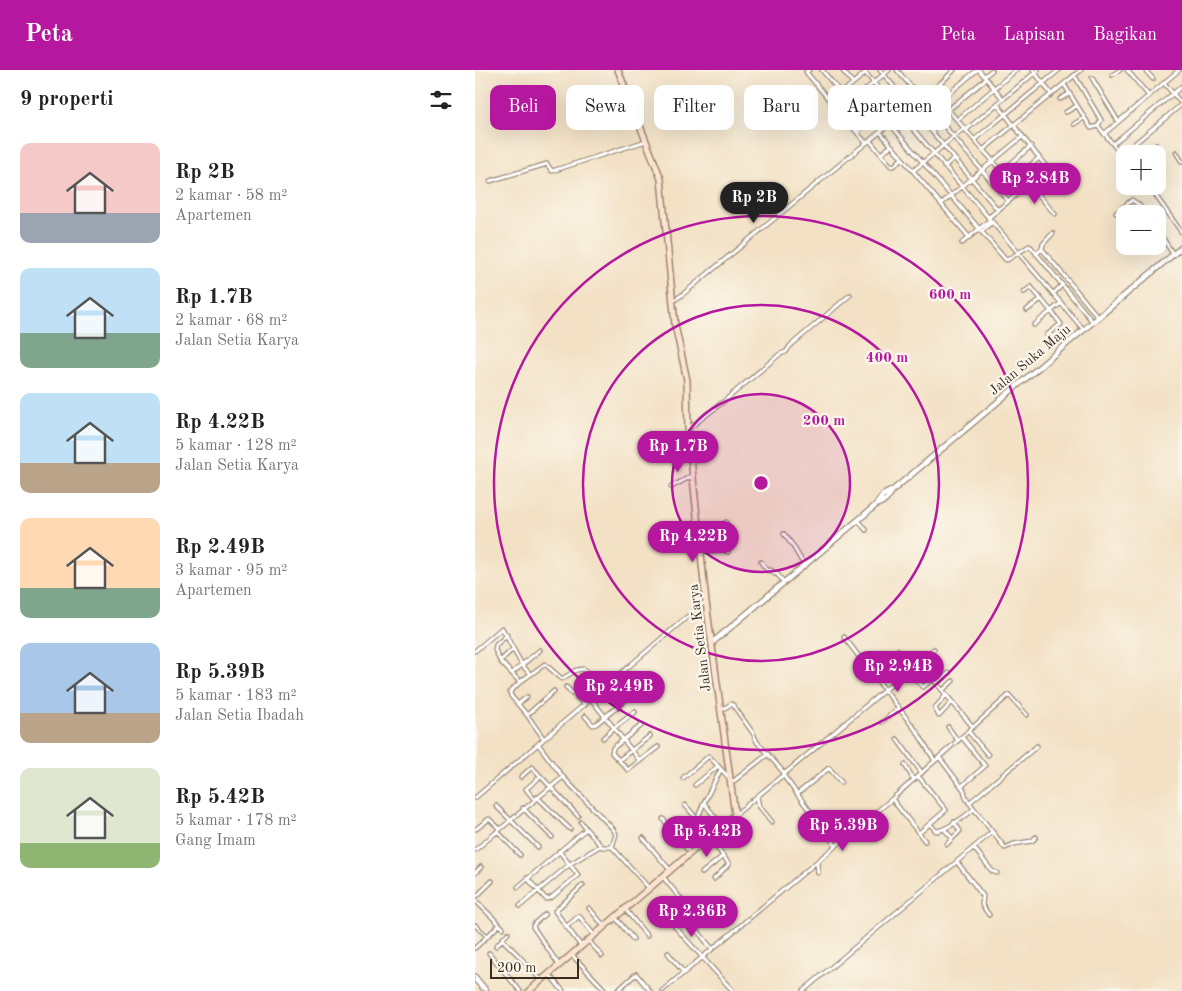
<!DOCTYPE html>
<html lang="id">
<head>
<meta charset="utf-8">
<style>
	:root { --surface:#fff; --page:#f6f6f6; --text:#222; --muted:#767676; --accent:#b5179e }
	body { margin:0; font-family:"Old Standard TT",serif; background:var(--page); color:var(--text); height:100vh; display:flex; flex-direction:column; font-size:19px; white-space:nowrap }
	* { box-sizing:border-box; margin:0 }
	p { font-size:16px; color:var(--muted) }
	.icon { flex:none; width:28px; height:28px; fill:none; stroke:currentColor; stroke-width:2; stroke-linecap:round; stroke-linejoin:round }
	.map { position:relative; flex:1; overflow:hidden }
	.drawer { display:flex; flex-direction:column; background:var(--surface); width:475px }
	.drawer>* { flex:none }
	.guide { position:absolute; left:15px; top:15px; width:475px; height:45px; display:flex; gap:10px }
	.fabs { position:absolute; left:641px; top:75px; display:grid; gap:10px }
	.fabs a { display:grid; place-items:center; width:50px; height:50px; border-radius:10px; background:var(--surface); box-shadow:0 5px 20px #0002; font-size:25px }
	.scale { position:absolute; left:15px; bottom:12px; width:89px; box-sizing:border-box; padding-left:5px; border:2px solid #3b2a1e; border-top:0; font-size:14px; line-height:18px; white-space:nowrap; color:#3b2a1e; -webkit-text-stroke:4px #fbf7ec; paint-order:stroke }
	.price { position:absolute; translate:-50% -42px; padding:0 11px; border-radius:18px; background:var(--accent); color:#fff; font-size:16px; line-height:32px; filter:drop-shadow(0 1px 2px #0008) }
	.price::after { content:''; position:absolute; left:50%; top:30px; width:15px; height:11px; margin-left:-8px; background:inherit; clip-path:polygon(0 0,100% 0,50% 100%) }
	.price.selected { background:#222; color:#fff }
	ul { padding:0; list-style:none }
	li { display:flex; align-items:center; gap:15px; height:125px; padding:0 20px }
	li span { display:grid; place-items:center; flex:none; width:140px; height:100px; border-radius:10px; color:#555 }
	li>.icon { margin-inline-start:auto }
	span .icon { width:60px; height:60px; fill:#fffc; stroke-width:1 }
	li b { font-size:21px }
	h2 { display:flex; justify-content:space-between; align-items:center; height:60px; padding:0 20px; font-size:21px }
	.pill { padding:0 18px; border-radius:10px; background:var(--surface); box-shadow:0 5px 20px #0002; font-size:18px; line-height:45px }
	.pill.selected { background:var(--accent); color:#fff }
	header { display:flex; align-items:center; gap:30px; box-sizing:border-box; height:70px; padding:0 25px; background:var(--accent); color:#fff }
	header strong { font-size:24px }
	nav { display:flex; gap:28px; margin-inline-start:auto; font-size:18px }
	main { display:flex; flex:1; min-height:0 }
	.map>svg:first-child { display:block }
</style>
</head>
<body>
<header>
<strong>Peta</strong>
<nav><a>Peta</a><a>Lapisan</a><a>Bagikan</a></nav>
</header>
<main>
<section class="drawer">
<h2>9 properti<svg class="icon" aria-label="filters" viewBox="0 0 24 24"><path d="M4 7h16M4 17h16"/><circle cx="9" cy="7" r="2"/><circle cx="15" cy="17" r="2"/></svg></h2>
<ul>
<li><span style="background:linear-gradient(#f6c9c9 70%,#9aa5b1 0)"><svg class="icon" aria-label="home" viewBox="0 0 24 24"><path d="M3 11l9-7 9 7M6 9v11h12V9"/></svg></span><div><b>Rp 2B</b><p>2 kamar · 58 m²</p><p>Apartemen</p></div></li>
<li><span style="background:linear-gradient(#bfe0f5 65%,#7fa58c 0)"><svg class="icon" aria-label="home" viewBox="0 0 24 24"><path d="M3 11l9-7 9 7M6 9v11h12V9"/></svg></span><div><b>Rp 1.7B</b><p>2 kamar · 68 m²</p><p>Jalan Setia Karya</p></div></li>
<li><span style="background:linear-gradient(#bfe0f5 70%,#b9a48a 0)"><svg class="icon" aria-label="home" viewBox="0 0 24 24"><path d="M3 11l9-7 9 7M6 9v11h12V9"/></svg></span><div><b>Rp 4.22B</b><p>5 kamar · 128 m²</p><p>Jalan Setia Karya</p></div></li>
<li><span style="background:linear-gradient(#ffd9b3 70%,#7fa58c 0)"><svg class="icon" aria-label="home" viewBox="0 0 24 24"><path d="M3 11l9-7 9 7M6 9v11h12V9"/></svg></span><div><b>Rp 2.49B</b><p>3 kamar · 95 m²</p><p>Apartemen</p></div></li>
<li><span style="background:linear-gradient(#a9c7e8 70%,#b9a48a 0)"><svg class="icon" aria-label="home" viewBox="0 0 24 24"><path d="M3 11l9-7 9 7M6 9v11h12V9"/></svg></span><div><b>Rp 5.39B</b><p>5 kamar · 183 m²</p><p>Jalan Setia Ibadah</p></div></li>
<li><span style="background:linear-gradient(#dfe7d0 75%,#8fb573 0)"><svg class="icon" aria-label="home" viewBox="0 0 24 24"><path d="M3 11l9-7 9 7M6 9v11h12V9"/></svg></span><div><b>Rp 5.42B</b><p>5 kamar · 178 m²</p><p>Gang Imam</p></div></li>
</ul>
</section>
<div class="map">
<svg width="707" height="921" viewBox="0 0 707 921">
	<rect width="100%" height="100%" fill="#fbf7ec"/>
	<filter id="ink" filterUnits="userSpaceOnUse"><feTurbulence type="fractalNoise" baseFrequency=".02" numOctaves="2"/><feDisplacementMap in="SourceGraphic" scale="10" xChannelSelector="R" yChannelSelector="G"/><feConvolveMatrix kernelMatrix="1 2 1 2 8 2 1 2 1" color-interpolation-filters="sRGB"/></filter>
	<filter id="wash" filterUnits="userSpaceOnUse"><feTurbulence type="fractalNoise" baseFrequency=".0096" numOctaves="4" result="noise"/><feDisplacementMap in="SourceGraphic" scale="20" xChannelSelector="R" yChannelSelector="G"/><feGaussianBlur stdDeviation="1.12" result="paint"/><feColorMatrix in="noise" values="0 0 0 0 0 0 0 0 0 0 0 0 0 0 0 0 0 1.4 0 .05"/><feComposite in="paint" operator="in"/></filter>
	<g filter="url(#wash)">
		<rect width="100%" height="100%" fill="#f3e1c5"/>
	</g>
	<g filter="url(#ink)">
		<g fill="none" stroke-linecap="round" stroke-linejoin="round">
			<defs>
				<path id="minor" d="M334,0L331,2L356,32L390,3
					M347,0L366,23
					M367,0L378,13
					M388,0L609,260
					M405,0L523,140
					M422,0L533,131
					M504,0L528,29
					M558,0L576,24
					M652,0L674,26
					M670,0L678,9
					M637,5L645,0
					M510,6L517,0
					M601,8L626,50L623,56L650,89
					M617,8L643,51
					M689,13L707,34
					M590,16L616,58L623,56
					M456,20L508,80L606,0
					M585,29L594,24
					M465,31L502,0
					M356,32L391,73
					M473,40L511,9
					M365,41L414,0
					M591,42L602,36
					M482,50L541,0
					M373,51L407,24
					M415,54L530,189L532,190L554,176L556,177L618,252
					M599,54L609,48
					M491,60L563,0
					M382,62L415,34
					M405,62L494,167
					M629,64L704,0
					M499,70L584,0
					M395,71L416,96H419L427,88
					M638,74L707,16
					M508,80L518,91L548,66
					M701,82L707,92
					M406,84L416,76
					M671,84L681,75
					M646,85L707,34
					M469,97L479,88
					M438,101L489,58
					M526,102L556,76
					M15,111L72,94L77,101L171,71
					M535,112L564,88
					M554,114L580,144
					M674,116L707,163
					M466,134L518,91L543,123
					M641,143L657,130L664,135L671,144
					M513,148L573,99L522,34
					M682,159L698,184
					M506,162L517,152
					M487,173L515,150
					M567,179L623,247
					M561,184L567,179L568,174L578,163
					M549,222L556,217L576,241L559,255
					M578,224L587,215
					M198,231L207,225L369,91L467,12L479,0
					M552,240L566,229
					M572,265L586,254L576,241L586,233
					M213,359L248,332L305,284L311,282L315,276L375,225
					M215,369L225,366
					M196,417L217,406
					M383,450L391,460
					M309,464L318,476L329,495
					M205,469L216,460L223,458
					M214,473L225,470
					M226,476L247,466L253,460L251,452
					M227,482L234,480L238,482L246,478L253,482
					M286,492L293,501L296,500L300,504L301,503L309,512
					M32,565L21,575L20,580L25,591L45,612L70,594L87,609L101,600L109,599L131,616
					M369,567L443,663L460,691
					M423,580L438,597
					M0,581L27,558L47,595L55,604
					M25,591L38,579
					M414,599L423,610
					M433,601L448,617L458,609L498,657
					M37,603L65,580
					M45,612L35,622L36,626L52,645L69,669
					M462,613L474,603
					M91,617L110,635
					M468,620L478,611
					M471,625L460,638L464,646L477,632
					M116,629L139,658L128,668
					M43,634L52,627
					M245,641L256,634L258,635L278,663L282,672L310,704
					M160,642L139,658L165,691
					M52,645L79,621
					M110,646L118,655L121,654L151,630
					M407,652L424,638
					M167,655L138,678L137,683L153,700L183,677
					M473,657L483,671
					M493,661L513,685
					M422,669L447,703
					M464,687L489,720L491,728L497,736L530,778L539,774L557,771L561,767
					M144,690L175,666
					M430,695L439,710
					M308,705L361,776
					M443,706L471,740L444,763
					M46,707L57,697L103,746
					M208,708L234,686L254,708
					M255,714L293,684
					M220,715L243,696
					M487,716L510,696L487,667
					M322,724L354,698L366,712
					M62,727L95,759
					M282,727L284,736L297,752
					M0,728L63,674
					M59,729L51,719L65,707
					M417,729L450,771
					M229,733L247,756
					M494,733L562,676
					M210,735L223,750
					M21,736L63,777
					M48,738L77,767
					M260,745L459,579
					M188,749L215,783
					M106,752L111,759
					M455,754L461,761C470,761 491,746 499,739
					M1,759L14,749L25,759
					M469,759L477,768
					M22,761L45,785
					M234,767L254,794L239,809
					M168,768L195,800
					M230,770C227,767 224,764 222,761C217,750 241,710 246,699
					M472,774L485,761L479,752
					M499,778L517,801L522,803
					M0,780L88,707
					M482,792L508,826L507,835L514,845
					M342,793L343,803
					M0,803L6,797
					M227,803L248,786
					M188,807L206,829
					M52,808L71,829L76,828L103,805L84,781
					M43,817L111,759L127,777H137
					M174,818L137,777L141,764L138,759L88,707L63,674L226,535L231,532
					M0,828L17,811
					M0,830L28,858
					M45,836L95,794L125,776
					M114,838L129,856
					M150,839L172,866
					M70,844L59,854L58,857L84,895
					M211,846L237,879
					M140,847L158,869
					M0,855L12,866
					M91,857L104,846L119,865
					M200,857L258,921
					M28,870L42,884L66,910
					M113,870L127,886
					M21,876L33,863
					M106,876L80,841L108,815
					M0,878L24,855
					M14,883L45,921
					M193,883L209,903
					M97,885L131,921
					M74,904L88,921
					M0,906L12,921
					M0,910L8,919
					M142,921L161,904L175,921
					M187,921L417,729L534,625L552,645
					M328,921L517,762"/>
				<path id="tertiary" d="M401,435L411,430L418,420
					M238,572L401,435L408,425L418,420L707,177"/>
				<path id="secondary" d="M54,921L260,745L231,532L213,360L212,310L200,255L186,109L143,0"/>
			</defs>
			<use href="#minor" stroke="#978672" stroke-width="5.5"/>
			<use href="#tertiary" stroke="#978672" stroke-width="7"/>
			<use href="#secondary" stroke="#978672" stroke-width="8"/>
			<use href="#minor" stroke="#fff" stroke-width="3"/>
			<use href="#tertiary" stroke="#fff" stroke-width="4.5"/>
			<use href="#secondary" stroke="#fde4d0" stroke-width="5"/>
		</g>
	</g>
	<circle cx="286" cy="413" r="89" fill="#b5179e" fill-opacity=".12"/>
	<g fill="none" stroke="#b5179e" stroke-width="2.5">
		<circle cx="286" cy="413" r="89"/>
		<circle cx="286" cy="413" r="178"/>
		<circle cx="286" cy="413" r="267"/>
	</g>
	<g text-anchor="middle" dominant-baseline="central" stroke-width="4.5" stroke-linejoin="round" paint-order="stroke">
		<g font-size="14" fill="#3b2a1e" stroke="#fbf7ec">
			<text transform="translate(555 290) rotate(-40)">Jalan Suka Maju</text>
			<text transform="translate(225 568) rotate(-97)">Jalan Setia Karya</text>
		</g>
	</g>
	<circle cx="286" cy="413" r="8" fill="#b5179e" stroke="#fbf7ec" stroke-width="2.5"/>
	<g font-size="15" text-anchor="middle" font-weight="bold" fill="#b5179e" stroke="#fbf7ec" stroke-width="4.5" stroke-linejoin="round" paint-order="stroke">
		<text x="475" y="229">600 m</text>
		<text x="412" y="292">400 m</text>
		<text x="349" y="355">200 m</text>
	</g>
</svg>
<div class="fabs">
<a>+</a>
<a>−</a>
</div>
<div class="scale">200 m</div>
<b class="price" style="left:560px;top:135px">Rp 2.84B</b>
<b class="price selected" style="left:279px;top:154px">Rp 2B</b>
<b class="price" style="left:203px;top:403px">Rp 1.7B</b>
<b class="price" style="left:218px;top:493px">Rp 4.22B</b>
<b class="price" style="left:423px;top:623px">Rp 2.94B</b>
<b class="price" style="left:144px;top:643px">Rp 2.49B</b>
<b class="price" style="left:368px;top:782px">Rp 5.39B</b>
<b class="price" style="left:232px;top:788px">Rp 5.42B</b>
<b class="price" style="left:217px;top:868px">Rp 2.36B</b>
<div class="guide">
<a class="pill selected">Beli</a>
<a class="pill">Sewa</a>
<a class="pill">Filter</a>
<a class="pill">Baru</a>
<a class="pill">Apartemen</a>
</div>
</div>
</main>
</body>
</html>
